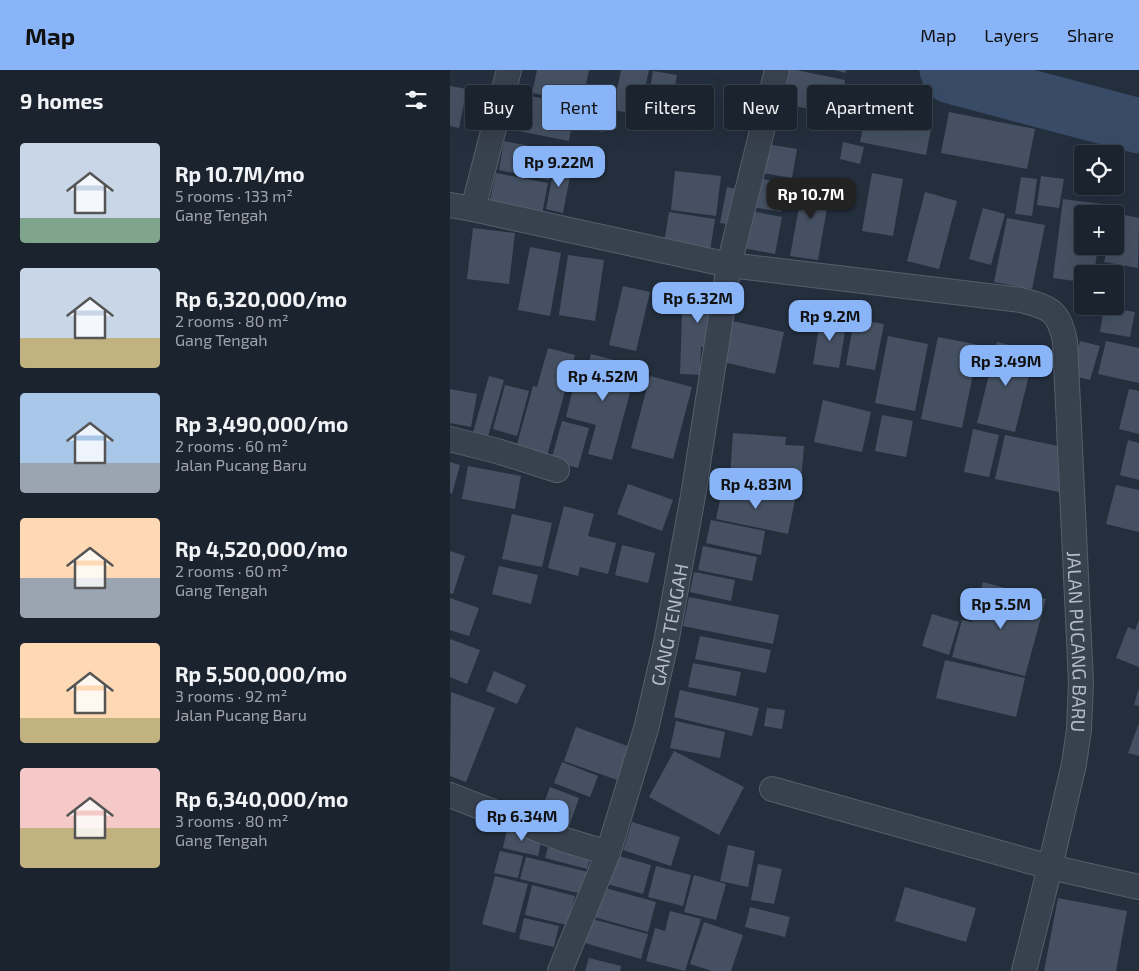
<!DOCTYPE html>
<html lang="en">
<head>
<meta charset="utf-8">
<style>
	:root { --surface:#1b232e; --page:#282f3a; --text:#f1f3f6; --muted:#a0a4aa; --line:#39404a; --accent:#8ab4f8 }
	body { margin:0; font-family:"Exo 2",sans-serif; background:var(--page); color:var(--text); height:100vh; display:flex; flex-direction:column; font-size:19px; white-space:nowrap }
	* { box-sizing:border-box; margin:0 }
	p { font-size:16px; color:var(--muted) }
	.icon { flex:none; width:28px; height:28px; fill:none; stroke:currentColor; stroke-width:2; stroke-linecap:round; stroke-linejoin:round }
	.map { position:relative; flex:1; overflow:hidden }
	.panel { display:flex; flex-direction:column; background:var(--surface); width:450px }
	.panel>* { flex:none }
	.hud { position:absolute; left:15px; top:15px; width:475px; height:45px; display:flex; gap:10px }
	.tools { position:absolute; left:624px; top:75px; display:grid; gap:10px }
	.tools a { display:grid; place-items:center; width:50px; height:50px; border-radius:5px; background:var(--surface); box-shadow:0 5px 20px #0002,0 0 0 1px var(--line); font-size:25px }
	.price { position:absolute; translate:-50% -42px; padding:0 11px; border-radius:10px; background:var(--accent); color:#111; font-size:16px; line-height:32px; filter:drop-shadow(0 1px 2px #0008) }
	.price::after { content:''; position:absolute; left:50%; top:30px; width:15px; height:11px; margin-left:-8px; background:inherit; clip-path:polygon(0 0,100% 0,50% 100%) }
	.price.on { background:#222; color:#fff }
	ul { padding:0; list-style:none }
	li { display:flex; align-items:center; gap:15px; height:125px; padding:0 20px }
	li span { display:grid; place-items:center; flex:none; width:140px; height:100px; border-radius:5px; color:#555 }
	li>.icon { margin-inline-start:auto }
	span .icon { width:60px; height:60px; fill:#fffc; stroke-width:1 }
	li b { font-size:21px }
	h2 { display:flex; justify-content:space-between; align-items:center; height:60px; padding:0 20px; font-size:21px }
	.pill { padding:0 18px; border-radius:5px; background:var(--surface); box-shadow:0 5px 20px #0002,0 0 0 1px var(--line); font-size:18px; line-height:45px }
	.pill.on { background:var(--accent); color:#111 }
	header { display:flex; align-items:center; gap:30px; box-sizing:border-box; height:70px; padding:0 25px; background:var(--accent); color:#111 }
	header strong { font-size:24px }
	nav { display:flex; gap:28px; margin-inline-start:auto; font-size:18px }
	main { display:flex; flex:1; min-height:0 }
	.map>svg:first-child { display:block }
</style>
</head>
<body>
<header>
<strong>Map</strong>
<nav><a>Map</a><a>Layers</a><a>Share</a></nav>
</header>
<main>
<section class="panel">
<h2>9 homes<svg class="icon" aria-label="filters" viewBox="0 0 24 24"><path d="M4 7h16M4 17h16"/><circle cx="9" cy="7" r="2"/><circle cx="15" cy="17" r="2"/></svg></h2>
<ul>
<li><span style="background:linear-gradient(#c9d6e8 75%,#7fa58c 0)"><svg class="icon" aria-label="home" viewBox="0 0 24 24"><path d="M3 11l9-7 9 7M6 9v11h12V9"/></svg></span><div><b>Rp 10.7M/mo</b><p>5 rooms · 133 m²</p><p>Gang Tengah</p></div></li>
<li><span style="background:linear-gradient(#c9d6e8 70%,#c2b280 0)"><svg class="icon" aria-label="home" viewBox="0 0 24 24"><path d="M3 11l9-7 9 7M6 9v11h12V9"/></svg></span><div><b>Rp 6,320,000/mo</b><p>2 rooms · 80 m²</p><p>Gang Tengah</p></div></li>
<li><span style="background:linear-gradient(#a9c7e8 70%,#9aa5b1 0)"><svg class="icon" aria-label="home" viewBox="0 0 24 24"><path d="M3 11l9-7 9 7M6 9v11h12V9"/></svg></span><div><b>Rp 3,490,000/mo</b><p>2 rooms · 60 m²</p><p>Jalan Pucang Baru</p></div></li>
<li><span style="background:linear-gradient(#ffd9b3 60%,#9aa5b1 0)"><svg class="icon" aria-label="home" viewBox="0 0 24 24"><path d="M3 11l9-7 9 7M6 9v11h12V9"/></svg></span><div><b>Rp 4,520,000/mo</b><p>2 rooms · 60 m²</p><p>Gang Tengah</p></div></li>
<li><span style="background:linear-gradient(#ffd9b3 75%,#c2b280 0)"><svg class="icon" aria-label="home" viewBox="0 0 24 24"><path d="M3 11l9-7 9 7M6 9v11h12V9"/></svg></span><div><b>Rp 5,500,000/mo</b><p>3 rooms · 92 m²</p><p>Jalan Pucang Baru</p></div></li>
<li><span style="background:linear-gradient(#f6c9c9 60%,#c2b280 0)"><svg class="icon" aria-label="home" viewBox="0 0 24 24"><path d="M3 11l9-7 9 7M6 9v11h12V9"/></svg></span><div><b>Rp 6,340,000/mo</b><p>3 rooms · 80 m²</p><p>Gang Tengah</p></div></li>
</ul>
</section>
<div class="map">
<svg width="689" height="901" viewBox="0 0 689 901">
	<rect width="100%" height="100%" fill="#242f3e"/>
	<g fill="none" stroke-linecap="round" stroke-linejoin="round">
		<path stroke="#394c67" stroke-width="55" d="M497,0L500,6L689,56"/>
	</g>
	<path fill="#455162" d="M87,0H139L132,33L82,23Z
		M171,0H199L189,45L163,40Z
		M332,0H346L395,10L388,45L325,32Z
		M384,0H396V3Z
		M203,1L227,5L217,57L194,53Z
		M0,16L17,19L9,58L0,56Z
		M137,20L160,24L153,62L130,58Z
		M65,23L126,35L119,71L58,59Z
		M417,34L483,48L476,85L410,72Z
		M499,42L585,59L577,99L491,83Z
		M54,71L105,81L99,110L49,100Z
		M393,72L414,77L410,94L390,89Z
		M311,73L347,79L342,108L306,102Z
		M105,93L122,96L113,143L96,139Z
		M225,101L271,106L266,146L221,140Z
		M46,103L98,113L91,149L38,139Z
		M422,103L453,109L443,166L412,161Z
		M591,106L614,109L609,138L587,135Z
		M303,107L337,114L331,142L297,136Z
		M571,107L587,109L582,146L565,144Z
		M354,110L381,115L368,190L340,186Z
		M277,117L290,120L284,155L270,153Z
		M475,122L507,131L489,199L457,191Z
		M613,129L653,134L652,144H632V176H648L644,204H632V212L603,208Z
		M533,138L555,144L541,195L519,189Z
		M295,140L332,147L325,184L288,177Z
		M219,142L265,149L260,181L214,173Z
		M665,143L689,148L688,198L654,192L658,176H665Z
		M557,148L595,155L582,219L544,212Z
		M23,158L65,163L59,214L17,209Z
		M80,177L111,183L100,246L68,240Z
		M118,185L154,190L145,251L109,245Z
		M233,212L268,214L266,277H251L250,305L230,304Z
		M173,216L200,222L186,281L159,275Z
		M654,237L685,242L680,267L650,262Z
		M371,245L397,249L389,298L363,294Z
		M404,249L434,254L425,300L396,295Z
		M282,251L334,262L325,304L273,292Z
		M438,266L478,274L465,341L425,333Z
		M488,267L529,275L512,358L471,349Z
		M630,271L650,276L640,310L620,305Z
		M656,271L689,278V313L648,304Z
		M547,272L585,281L565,362L527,353Z
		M98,278L125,285L97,386L66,378L83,316L87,317Z
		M141,284L187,296L162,390L138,384L146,355L116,347L126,306L135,308Z
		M39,306L54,310L37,370L22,366Z
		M200,306L242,317L223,389L181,378Z
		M55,315L79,321L67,366L43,359Z
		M0,319L27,324L21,357L0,353Z
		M679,319L689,321V364L669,359Z
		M373,330L421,342L412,382L364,372Z
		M432,345L463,351L456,387L425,381Z
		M112,351L139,358L128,398L101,391Z
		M523,359L549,365L539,407L514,402Z
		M283,363L336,367L335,375L354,376L351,412L280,407Z
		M555,365L618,378L609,422L545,409Z
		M678,370L689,373V410L670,405Z
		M0,392L10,395L2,424L0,423Z
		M18,396L71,406L65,439L12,429Z
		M178,414L223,430L212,461L167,444Z
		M666,415L689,420V462L656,454Z
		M273,416L345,430L338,464L266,449Z
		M114,436L144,444L138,466L166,473L158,504L130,497L128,506L98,498Z
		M62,444L102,453L92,497L52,489Z
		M261,450L315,461L311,485L256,473Z
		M172,475L205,483L198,513L165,505Z
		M253,476L307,487L302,511L248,500Z
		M0,481L15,486L3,524L0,523Z
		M49,496L88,505L81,534L42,524Z
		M244,502L285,510L281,531L240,522Z
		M533,512L596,529L575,606L502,587L512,550L522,552Z
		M239,527L329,545L323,574L233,556Z
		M0,528L29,538L19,566L0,560Z
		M482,544L509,552L499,585L472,576Z
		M689,550V597L666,588L678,557L685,560Z
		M250,566L321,580L316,603L245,589Z
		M0,569L30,580L17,614L0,607Z
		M495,590L575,608L566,647L486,628Z
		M243,593L291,602L286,626L238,617Z
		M44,601L76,615L67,634L36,621Z
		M689,618V636L684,635Z
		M230,620L309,638L302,666L224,647Z
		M1,622L45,638L16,712L0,706Z
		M317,638L335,640L332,659L314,656Z
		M226,651L275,662L270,688L220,678Z
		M689,653V686L678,683Z
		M126,657L180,677L167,710L114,691Z
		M224,681L294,717L269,765L199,727Z
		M112,692L148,706L140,727L104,713Z
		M100,717L129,728L116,765L86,754Z
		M182,752L230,767L221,796L173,780Z
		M57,759L92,767L88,786L53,778Z
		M100,770L142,781L137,799L95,788Z
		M278,775L305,781L298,817L270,811Z
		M50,781L73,786L68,808L44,803Z
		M165,785L201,795L193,824L157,814Z
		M76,787L138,802L132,824L70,809Z
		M308,794L332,799L324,834L301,830Z
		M206,796L241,805L233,836L198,827Z
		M244,805L276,814L266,850L234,842Z
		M45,806L78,814L65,863L32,854Z
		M82,815L125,826L117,855L75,845Z
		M152,817L206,832L198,862L144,847Z
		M455,817L526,838L516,872L445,851Z
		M608,828L677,841L666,901H594Z
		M300,837L340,847L335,867L295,857Z
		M220,841L251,849L235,901L196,891L205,858L215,861Z
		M74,848L109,856L104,877L69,869Z
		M142,849L198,864L191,889L135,873Z
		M254,852L293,865L281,901H262L240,894Z
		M139,888L171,896L170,901H135Z"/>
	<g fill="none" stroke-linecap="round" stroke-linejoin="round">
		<defs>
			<g id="street">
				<path id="s1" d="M0,135L23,139L279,195L571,230C601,238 608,240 615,271L631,613L629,660L624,694L600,797L574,901"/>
				<path d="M23,139L59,0"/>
				<path d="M0,369L47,381L107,400"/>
				<path d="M322,719L600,797L689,817"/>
				<path d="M0,725L115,770L158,783"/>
				<path id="s2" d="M110,901L158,783L196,659L216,573L243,426L279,195L327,0"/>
			</g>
		</defs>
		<use href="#street" stroke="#565f6c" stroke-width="26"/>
		<use href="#street" stroke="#38414e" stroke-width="24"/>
	</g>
	<g text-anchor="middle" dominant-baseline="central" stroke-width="4.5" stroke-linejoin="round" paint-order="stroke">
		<g font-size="19" fill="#b4bcc9" stroke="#1d2633">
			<text stroke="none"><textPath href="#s2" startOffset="364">GANG TENGAH</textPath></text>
			<text stroke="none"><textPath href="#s1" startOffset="946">JALAN PUCANG BARU</textPath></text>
		</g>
	</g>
</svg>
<div class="tools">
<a><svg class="icon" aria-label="locate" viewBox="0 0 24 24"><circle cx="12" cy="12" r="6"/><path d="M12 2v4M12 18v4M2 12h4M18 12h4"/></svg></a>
<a>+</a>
<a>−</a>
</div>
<b class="price" style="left:109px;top:118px">Rp 9.22M</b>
<b class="price on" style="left:361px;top:150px">Rp 10.7M</b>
<b class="price" style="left:248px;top:254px">Rp 6.32M</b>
<b class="price" style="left:380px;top:272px">Rp 9.2M</b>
<b class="price" style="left:556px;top:317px">Rp 3.49M</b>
<b class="price" style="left:153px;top:332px">Rp 4.52M</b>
<b class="price" style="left:306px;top:440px">Rp 4.83M</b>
<b class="price" style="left:551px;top:560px">Rp 5.5M</b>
<b class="price" style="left:72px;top:772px">Rp 6.34M</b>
<div class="hud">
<a class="pill">Buy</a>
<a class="pill on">Rent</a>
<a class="pill">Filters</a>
<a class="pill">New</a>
<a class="pill">Apartment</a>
</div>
</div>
</main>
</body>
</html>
